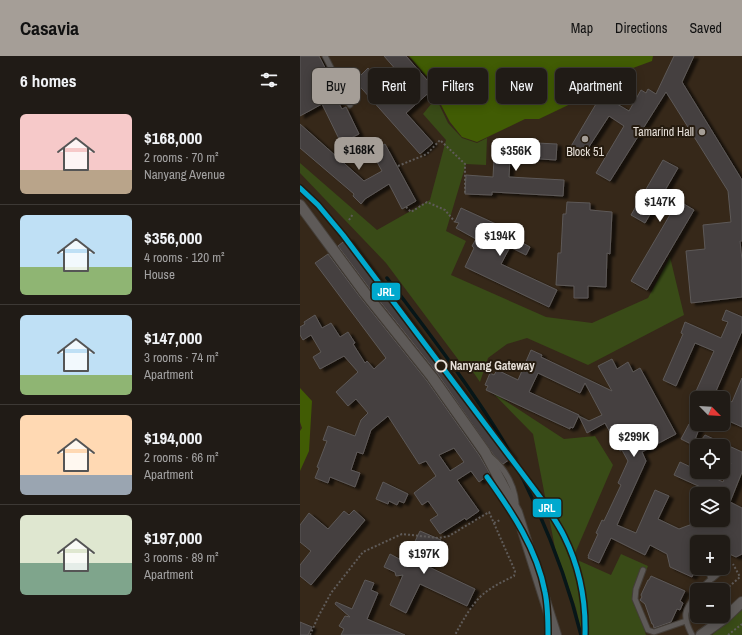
<!DOCTYPE html>
<html lang="en">
<head>
<meta charset="utf-8">
<style>
	:root { --surface:#201b16; --page:#2d2823; --text:#f1f3f6; --muted:#a2a1a1; --line:#3d3935; --accent:#a59e97 }
	body { margin:0; font-family:"Archivo Narrow",sans-serif; background:var(--page); color:var(--text); height:100vh; display:flex; flex-direction:column; font-size:15px; white-space:nowrap }
	* { box-sizing:border-box; margin:0 }
	p { font-size:13px; color:var(--muted) }
	.icon { flex:none; width:22px; height:22px; fill:none; stroke:currentColor; stroke-width:2; stroke-linecap:round; stroke-linejoin:round }
	.map { position:relative; flex:1; overflow:hidden }
	.side { display:flex; flex-direction:column; background:var(--surface); width:300px }
	.side>* { flex:none }
	.guide { position:absolute; left:12px; top:12px; width:370px; height:36px; display:flex; gap:8px }
	.needle { width:26px; rotate:114deg }
	.tools { position:absolute; left:390px; top:335px; display:grid; gap:8px }
	.tools a { display:grid; place-items:center; width:40px; height:40px; border-radius:6px; background:var(--surface); box-shadow:0 2px 10px #0003,0 0 0 1px var(--line); font-size:20px }
	.price { position:absolute; translate:-50% -34px; padding:0 9px; border-radius:8px; background:#fff; color:#222; font-size:13px; line-height:26px; filter:drop-shadow(0 1px 2px #0008) }
	.price::after { content:''; position:absolute; left:50%; top:24px; width:12px; height:9px; margin-left:-6px; background:inherit; clip-path:polygon(0 0,100% 0,50% 100%) }
	.price.on { background:var(--accent); color:#111 }
	ul { padding:0; list-style:none }
	li { display:flex; align-items:center; gap:12px; height:100px; padding:0 20px }
	li+li { border-top:1px solid var(--line) }
	li span { display:grid; place-items:center; flex:none; width:112px; height:80px; border-radius:6px; color:#555 }
	li>.icon { margin-inline-start:auto }
	span .icon { width:48px; height:48px; fill:#fffc; stroke-width:1 }
	li b { font-size:17px }
	h2 { display:flex; justify-content:space-between; align-items:center; height:48px; padding:0 20px; font-size:17px }
	.pill { padding:0 14px; border-radius:6px; background:var(--surface); box-shadow:0 2px 10px #0003,0 0 0 1px var(--line); font-size:14px; line-height:36px }
	.pill.on { background:var(--accent); color:#111 }
	header { display:flex; align-items:center; gap:24px; box-sizing:border-box; height:56px; padding:0 20px; background:var(--accent); color:#111 }
	header strong { font-size:19px }
	nav { display:flex; gap:22px; margin-inline-start:auto; font-size:14px }
	main { display:flex; flex:1; min-height:0 }
	.map>svg:first-child { display:block }
</style>
</head>
<body>
<header>
<strong>Casavia</strong>
<nav><a>Map</a><a>Directions</a><a>Saved</a></nav>
</header>
<main>
<section class="side">
<h2>6 homes<svg class="icon" aria-label="filters" viewBox="0 0 24 24"><path d="M4 7h16M4 17h16"/><circle cx="9" cy="7" r="2"/><circle cx="15" cy="17" r="2"/></svg></h2>
<ul>
<li><span style="background:linear-gradient(#f6c9c9 70%,#b9a48a 0)"><svg class="icon" aria-label="home" viewBox="0 0 24 24"><path d="M3 11l9-7 9 7M6 9v11h12V9"/></svg></span><div><b>$168,000</b><p>2 rooms · 70 m²</p><p>Nanyang Avenue</p></div></li>
<li><span style="background:linear-gradient(#bfe0f5 65%,#8fb573 0)"><svg class="icon" aria-label="home" viewBox="0 0 24 24"><path d="M3 11l9-7 9 7M6 9v11h12V9"/></svg></span><div><b>$356,000</b><p>4 rooms · 120 m²</p><p>House</p></div></li>
<li><span style="background:linear-gradient(#bfe0f5 75%,#8fb573 0)"><svg class="icon" aria-label="home" viewBox="0 0 24 24"><path d="M3 11l9-7 9 7M6 9v11h12V9"/></svg></span><div><b>$147,000</b><p>3 rooms · 74 m²</p><p>Apartment</p></div></li>
<li><span style="background:linear-gradient(#ffd9b3 75%,#9aa5b1 0)"><svg class="icon" aria-label="home" viewBox="0 0 24 24"><path d="M3 11l9-7 9 7M6 9v11h12V9"/></svg></span><div><b>$194,000</b><p>2 rooms · 66 m²</p><p>Apartment</p></div></li>
<li><span style="background:linear-gradient(#dfe7d0 60%,#7fa58c 0)"><svg class="icon" aria-label="home" viewBox="0 0 24 24"><path d="M3 11l9-7 9 7M6 9v11h12V9"/></svg></span><div><b>$197,000</b><p>3 rooms · 89 m²</p><p>Apartment</p></div></li>
</ul>
</section>
<div class="map">
<svg width="442" height="579" viewBox="0 0 442 579">
	<defs>
		<filter id="shadow"><feDropShadow dx="4.5" dy="2.5" stdDeviation="1" flood-color="#0009"/></filter>
	</defs>
	<rect width="100%" height="100%" fill="#2a241d"/>
	<path fill="#362819" fill-rule="evenodd" d="M0,0H442V579H0ZM397,342H423V368H397ZM397,390H423V416H397ZM397,438H423V464H397ZM397,486H423V512H397ZM397,534H423V560H397Z"/>
	<path fill="#394b17" d="M136,42L148,67L162,82L177,87L187,82L186,109L166,108L146,175L166,185L151,219L246,261L292,267L348,242L370,201L384,259L288,309L227,282L207,288L188,302L180,326L169,310L160,306L86,207L0,117V107L77,174L130,144L146,84L123,58Z
		M192,336L264,383L295,380L313,409L273,502L311,519L321,498L348,510L335,540L346,579H282L276,552L255,492L233,378Z
		M442,554V579H412Z"/>
	<path fill="#415c04" d="M109,0H353L352,5L295,26L283,42L239,63H225L177,86L162,81L150,66L139,45L137,32Z
		M0,332L12,345L9,395L0,415V375L2,372L0,366Z"/>
	<g fill="none" stroke-linecap="round" stroke-linejoin="round">
		<path stroke="#071618" stroke-width="3.5" d="M87,222C111,253 135,285 158,317C174,340 192,365 206,390C238,449 265,514 281,579"/>
	</g>
	<path fill="#443f3f" stroke="#5d5958" fill-rule="evenodd" filter="url(#shadow)" d="M0,0H19L36,33L32,35L42,53L46,51L59,78L41,87L22,48L0,60Z
		M84,0H106L134,32L106,57L133,87L120,98L55,25L68,12L97,44L111,31Z
		M374,0H394L382,26L442,124V185H440L442,204V241L391,247L386,195L405,193L403,169L431,166L428,135L366,36L310,125L296,117L324,70L309,60L283,100L270,92L296,48L294,47L301,35L313,43L312,45L329,55L341,34L346,37L348,33L356,38Z
		M0,68L64,125L82,115L71,95L85,88L116,145L102,153L89,128L65,143L61,148L53,140L54,138L0,92Z
		M195,85L257,88L256,104L210,101L209,121L264,124L263,140L192,136V139L165,138L166,119L193,121Z
		M363,104L378,112L364,136L394,154L347,234L331,225L371,157L356,148L345,167L331,159Z
		M267,146L290,147V154L312,156L310,198L307,197L306,231L288,230V242H274V230L256,229L258,197H261L263,158H266Z
		M161,152L220,179L217,184L230,191L226,199L210,191L201,208L257,234L249,251L165,211L174,192L172,190L176,183L156,172L159,167L155,166Z
		M48,182L213,401L203,408L193,398L137,317L70,233L38,190Z
		M28,198L60,241L127,325L179,399L190,418L179,426L171,415L157,424L179,455L166,464L165,462L140,478L130,464L138,459L128,445L122,449L114,437L136,420L126,405L119,408L88,360L71,374L63,398L57,396L51,414L60,417L55,431L30,421L28,427L15,422L19,412L17,411L27,385L23,384L28,370L55,380L61,364L68,357L56,343L48,350L36,336L58,316L44,300L20,313L13,301L21,296L11,279L3,284L0,279V271L5,268L4,266L15,259L22,272L31,267L40,281L48,276L55,287L53,288L65,307L67,305L74,313L86,302L15,207ZM154,392L164,406L150,415L139,399Z
		M426,254L442,261V275L413,342H393L414,295L395,287L376,330L363,324L383,278L381,277L385,266L421,282L428,266L422,264Z
		M231,294L242,299L241,301L312,335L298,310L312,303L317,313L328,306L333,316L340,312L376,378L342,396L346,405L317,469L336,477L355,434L369,440L358,463L379,473L403,464H423V456L428,446L423,444V438H416L374,419L380,406L397,414V416H402L423,426L431,407L423,403V390H397L405,379L442,396V416L430,446L442,452V498L436,501L423,495V486H397V510L392,521L370,511L367,498L350,489L345,499L311,482L299,507L288,502L289,500H288L298,478L296,477L302,464L304,465L321,429L318,427L328,405L322,394L320,395L305,367L287,377L279,360L289,365L302,359L285,327L280,337L238,317L229,336L279,359L273,372L270,371V373L186,334L188,330L185,329L190,317L194,319L197,314L218,324Z
		M442,322V371L431,366L430,367L423,363V353L429,344L432,346Z
		M389,368L399,373L393,389L381,383Z
		M83,426L108,438L104,447L99,445L97,449L89,445L88,448L76,443Z
		M54,454L65,464L11,529L0,520V509L11,495L0,486V469L9,457L28,473L44,455L49,459Z
		M120,475L141,484L129,511L175,533L167,550L120,528L106,557L90,549L103,519L96,520L95,516L84,511L90,498L105,506Z
		M351,520L385,535L380,545L383,547L380,554L377,553L371,566L354,572L353,568H352L345,548L340,544L342,541L341,539L348,524H349Z
		M65,524L74,527L71,534L78,537L67,563L105,579H41L44,573L39,570L45,560L50,561L35,548L36,546L52,553Z
		M0,566L12,571L8,579H0Z"/>
	<g fill="none" stroke-linecap="round" stroke-linejoin="round">
		<defs>
			<path id="service" d="M25,0L50,49
				M191,401C205,413 214,429 216,447
				M408,512L411,523
				M343,514L336,533L335,543L348,574L354,576L386,565
				M400,534C404,530 408,525 413,522C420,516 429,511 423,500
				M392,579C382,560 384,554 397,538"/>
			<path id="minor" d="M0,149L65,237L132,321L185,396L217,456L256,579
				M401,579L425,562L442,546"/>
		</defs>
		<use href="#service" stroke="#443e38" stroke-width="7"/>
		<use href="#minor" stroke="#443e38" stroke-width="12"/>
		<path stroke="#5f5b59" stroke-width="2" stroke-dasharray="2 2" stroke-linecap="butt" d="M98,110L127,98L140,84L165,108V138
			M106,151L111,156L127,146L145,154L155,166
			M49,164L53,158
			M194,467L200,464
			M423,536L440,521L433,508
			M10,579L18,561L31,537L63,496L102,478L139,482L149,480L189,456L215,515L214,520C202,526 189,532 179,542C169,553 162,566 155,579
			M428,579L442,568"/>
		<use href="#service" stroke="#5e5a58" stroke-width="5"/>
		<use href="#minor" stroke="#5e5a58" stroke-width="10"/>
		<defs>
			<path id="metro-1" d="M0,132L18,149L43,179L243,445C250,457 258,468 264,480C279,510 286,545 285,579
				M187,421C212,456 237,493 245,536C248,550 248,564 248,579"/>
		</defs>
		<use href="#metro-1" stroke="#251b0f" stroke-width="8"/>
		<use href="#metro-1" stroke="#00a9ce" stroke-width="5"/>
	</g>
	<g fill="#a59e97" stroke="#251b0f" stroke-width="1.5">
		<circle cx="402" cy="76" r="4"/>
		<circle cx="285" cy="83" r="4"/>
	</g>
	<circle fill="#251b0f" stroke="#e7e0d9" stroke-width="2" cx="141" cy="310" r="5.5"/>
	<g text-anchor="middle" dominant-baseline="central" stroke-width="4" stroke-linejoin="round" paint-order="stroke">
		<g font-size="12" fill="#e7e0d9" stroke="#251b0f" text-anchor="end">
			<text x="394" y="76">Tamarind Hall</text>
			<text x="285" y="96" text-anchor="middle">Block 51</text>
		</g>
		<g font-size="12" font-weight="bold" fill="#e7e0d9" stroke="#251b0f" text-anchor="start">
			<text x="150" y="310">Nanyang Gateway</text>
		</g>
	</g>
	<g stroke="#251b0f" stroke-width="1.5">
		<rect x="71" y="226" width="30" height="19" rx="4" fill="#00a9ce"/>
		<rect x="232" y="442" width="30" height="20" rx="4" fill="#00a9ce"/>
	</g>
	<g font-size="11" text-anchor="middle" font-weight="bold" fill="#fff">
		<text x="86" y="240">JRL</text>
		<text x="247" y="456">JRL</text>
	</g>
</svg>
<div class="tools">
<a><svg class="needle" viewBox="-14 -14 28 28"><path d="M0-13l5 13h-10z" fill="#e53935"/><path d="M0 13l5-13h-10z" fill="#a2a1a1"/></svg></a>
<a><svg class="icon" aria-label="locate" viewBox="0 0 24 24"><circle cx="12" cy="12" r="6"/><path d="M12 2v4M12 18v4M2 12h4M18 12h4"/></svg></a>
<a><svg class="icon" aria-label="layers" viewBox="0 0 24 24"><path d="M12 4l9 5-9 5-9-5zM3 14l9 5 9-5"/></svg></a>
<a>+</a>
<a>−</a>
</div>
<b class="price on" style="left:59px;top:115px">$168K</b>
<b class="price" style="left:216px;top:116px">$356K</b>
<b class="price" style="left:360px;top:167px">$147K</b>
<b class="price" style="left:200px;top:201px">$194K</b>
<b class="price" style="left:334px;top:402px">$299K</b>
<b class="price" style="left:124px;top:519px">$197K</b>
<div class="guide">
<a class="pill on">Buy</a>
<a class="pill">Rent</a>
<a class="pill">Filters</a>
<a class="pill">New</a>
<a class="pill">Apartment</a>
</div>
</div>
</main>
</body>
</html>
